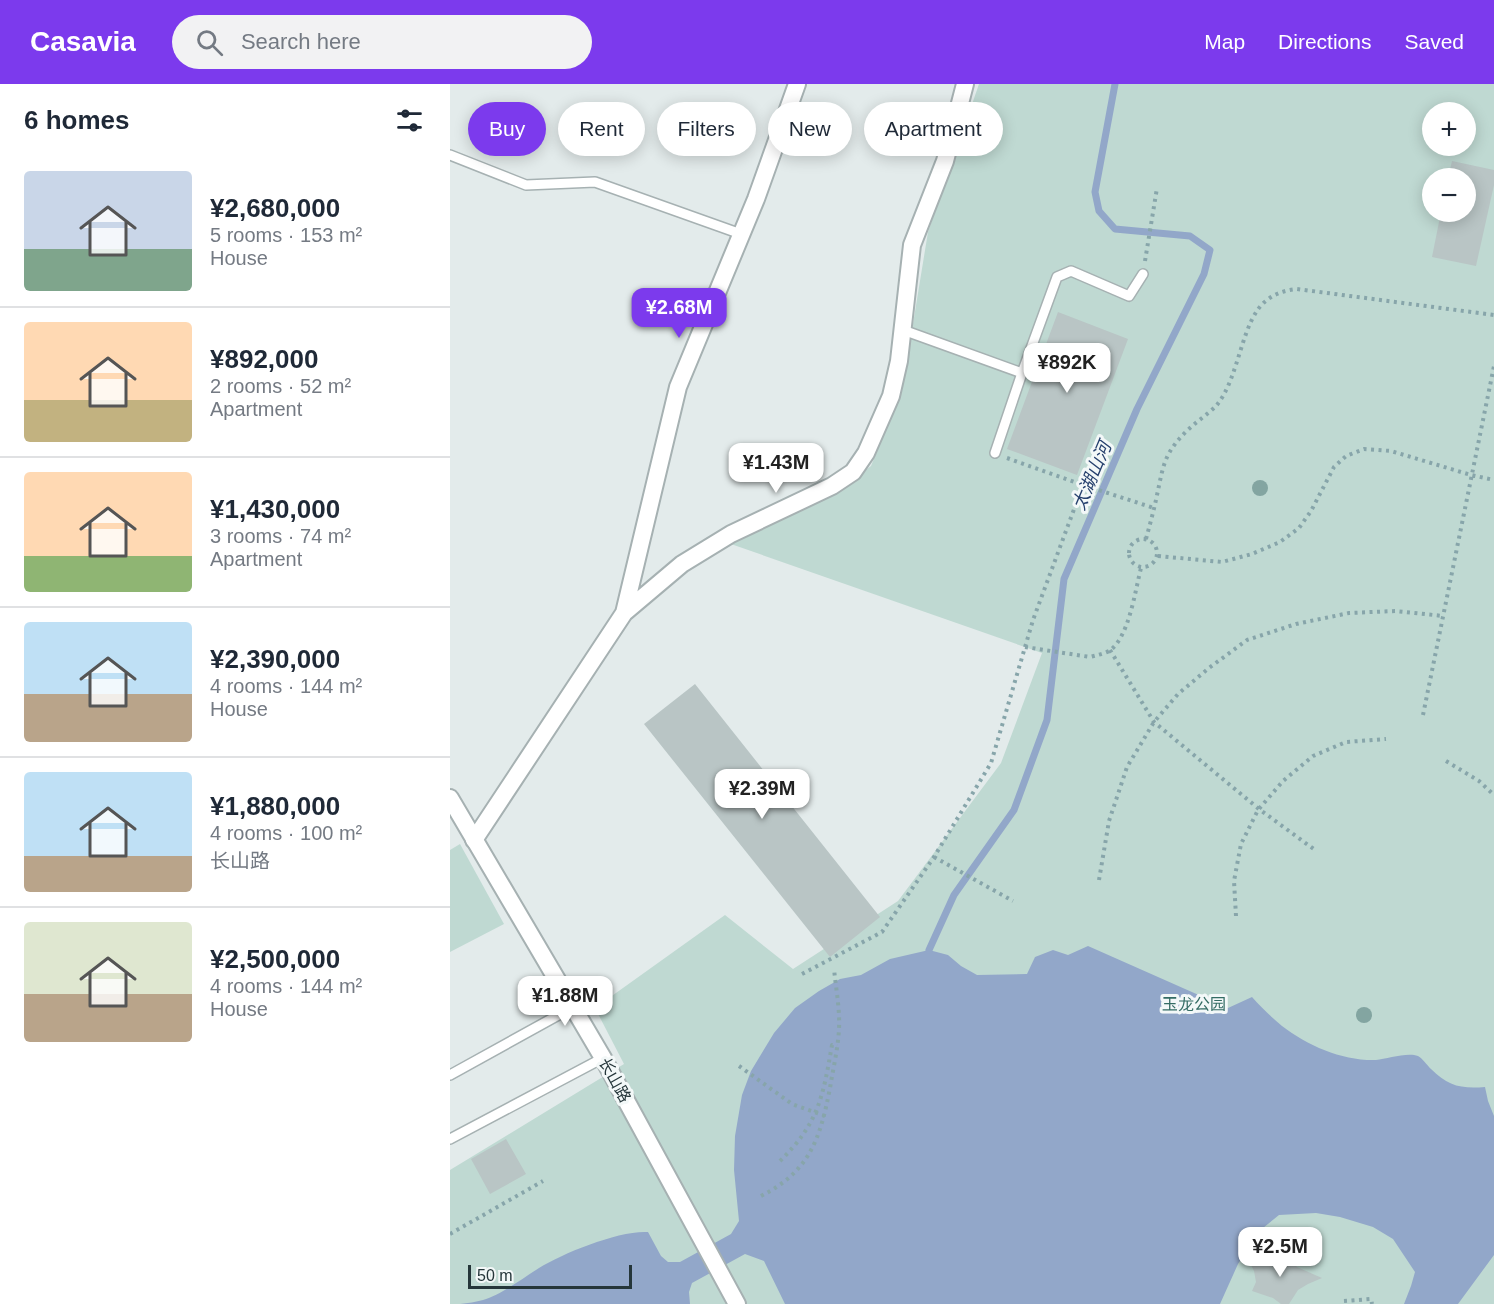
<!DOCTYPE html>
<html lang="en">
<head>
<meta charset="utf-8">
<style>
	:root { --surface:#fff; --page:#f2f2f3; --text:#1f2937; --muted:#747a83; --line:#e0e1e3; --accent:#7c3aed }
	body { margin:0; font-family:Arial,"Noto Sans SC",sans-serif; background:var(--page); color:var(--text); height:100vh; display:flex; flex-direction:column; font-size:22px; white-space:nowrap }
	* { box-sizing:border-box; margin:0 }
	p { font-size:20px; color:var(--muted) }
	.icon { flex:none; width:33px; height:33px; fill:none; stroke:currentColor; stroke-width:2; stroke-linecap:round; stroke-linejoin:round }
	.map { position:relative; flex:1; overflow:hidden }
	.drawer { display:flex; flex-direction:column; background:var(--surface); width:450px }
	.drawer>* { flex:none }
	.hud { position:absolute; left:18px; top:18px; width:570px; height:54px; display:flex; gap:12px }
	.tools { position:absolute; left:972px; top:18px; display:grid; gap:12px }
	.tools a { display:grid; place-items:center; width:54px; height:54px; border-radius:50%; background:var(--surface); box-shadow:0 3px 15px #0003; font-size:30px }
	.scale { position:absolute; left:18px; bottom:15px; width:164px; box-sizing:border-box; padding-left:6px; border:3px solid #25363a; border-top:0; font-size:16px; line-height:21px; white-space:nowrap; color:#25363a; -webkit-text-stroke:4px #f3f8f8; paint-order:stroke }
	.price { position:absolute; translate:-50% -51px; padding:0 14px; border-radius:12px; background:#fff; color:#222; font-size:20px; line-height:39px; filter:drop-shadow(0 2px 3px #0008) }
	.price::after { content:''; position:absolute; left:50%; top:36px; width:18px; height:14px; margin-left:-9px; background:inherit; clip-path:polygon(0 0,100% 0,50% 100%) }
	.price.on { background:var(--accent); color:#fff }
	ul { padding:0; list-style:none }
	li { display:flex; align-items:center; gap:18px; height:150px; padding:0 24px }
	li+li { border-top:2px solid var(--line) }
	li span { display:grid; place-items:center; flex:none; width:168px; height:120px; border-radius:6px; color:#555 }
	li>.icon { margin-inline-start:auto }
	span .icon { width:72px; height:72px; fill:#fffc; stroke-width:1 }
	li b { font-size:26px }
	h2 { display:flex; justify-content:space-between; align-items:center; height:72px; padding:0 24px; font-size:26px }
	.pill { padding:0 21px; border-radius:27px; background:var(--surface); box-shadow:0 3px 15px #0003; font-size:21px; line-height:54px }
	.pill.on { background:var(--accent); color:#fff }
	header { display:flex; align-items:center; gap:36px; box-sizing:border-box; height:84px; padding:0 30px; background:var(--accent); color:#fff }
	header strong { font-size:28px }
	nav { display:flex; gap:33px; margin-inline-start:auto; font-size:21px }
	.search { width:420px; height:54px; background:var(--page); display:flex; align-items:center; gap:15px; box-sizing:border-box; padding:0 21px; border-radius:33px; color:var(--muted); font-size:22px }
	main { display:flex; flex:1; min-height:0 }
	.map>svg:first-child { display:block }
</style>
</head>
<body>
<header>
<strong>Casavia</strong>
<div class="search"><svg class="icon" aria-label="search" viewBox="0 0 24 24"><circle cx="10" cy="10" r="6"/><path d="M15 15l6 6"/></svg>Search here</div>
<nav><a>Map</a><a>Directions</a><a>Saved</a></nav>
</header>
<main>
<section class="drawer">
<h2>6 homes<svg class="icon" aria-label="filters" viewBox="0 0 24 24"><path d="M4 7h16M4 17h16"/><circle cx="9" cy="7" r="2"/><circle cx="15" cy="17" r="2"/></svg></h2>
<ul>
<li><span style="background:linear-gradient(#c9d6e8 65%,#7fa58c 0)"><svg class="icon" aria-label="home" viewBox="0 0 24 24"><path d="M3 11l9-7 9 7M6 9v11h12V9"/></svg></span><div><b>¥2,680,000</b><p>5 rooms · 153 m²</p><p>House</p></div></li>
<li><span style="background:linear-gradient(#ffd9b3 65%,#c2b280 0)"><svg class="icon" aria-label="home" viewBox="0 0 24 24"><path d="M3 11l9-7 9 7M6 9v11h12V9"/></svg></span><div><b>¥892,000</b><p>2 rooms · 52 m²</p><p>Apartment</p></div></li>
<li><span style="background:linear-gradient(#ffd9b3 70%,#8fb573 0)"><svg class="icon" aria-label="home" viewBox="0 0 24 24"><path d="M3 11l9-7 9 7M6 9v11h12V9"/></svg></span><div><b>¥1,430,000</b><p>3 rooms · 74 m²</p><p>Apartment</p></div></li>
<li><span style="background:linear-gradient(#bfe0f5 60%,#b9a48a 0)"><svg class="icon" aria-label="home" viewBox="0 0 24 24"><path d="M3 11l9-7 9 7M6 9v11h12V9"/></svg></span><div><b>¥2,390,000</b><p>4 rooms · 144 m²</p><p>House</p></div></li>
<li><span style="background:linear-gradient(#bfe0f5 70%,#b9a48a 0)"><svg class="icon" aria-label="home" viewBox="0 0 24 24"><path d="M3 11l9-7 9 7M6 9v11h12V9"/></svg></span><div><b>¥1,880,000</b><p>4 rooms · 100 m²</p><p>长山路</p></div></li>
<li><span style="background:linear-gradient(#dfe7d0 60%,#b9a48a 0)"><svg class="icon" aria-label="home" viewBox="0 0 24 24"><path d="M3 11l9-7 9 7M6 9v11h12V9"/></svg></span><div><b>¥2,500,000</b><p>4 rooms · 144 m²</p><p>House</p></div></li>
</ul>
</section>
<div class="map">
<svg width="1044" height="1220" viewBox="0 0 1044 1220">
	<rect width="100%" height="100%" fill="#e3ebeb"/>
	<path fill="#bfd9d2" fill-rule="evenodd" d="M529,0H1044V1220H0V1086L174,980L145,924L275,831L343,885L448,817L551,679L592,569L278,459L387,407L421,382L452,307L478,148ZM982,28H1016V62H982ZM982,94H1016V128H982Z
		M10,760L54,840L0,868V766Z"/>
	<path fill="#92a7c9" d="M638,862L778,924L802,913C811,923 821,933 832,942C858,962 893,977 926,976C937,975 957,968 968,972C972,974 977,981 981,985C998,1002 1011,1005 1035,1003L1038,1017L1044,1032V1171L1008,1220H954L961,1202L965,1188L943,1155L923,1143L890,1133L866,1129L829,1131L808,1148L788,1180L770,1220H335L314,1177L295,1170L242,1199L239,1208L240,1220H10C18,1219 26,1218 33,1216C51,1211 73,1194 89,1184C113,1169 170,1146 198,1148L211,1172L218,1178H230L281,1150L289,1137L284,1086L285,1052L292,1011L301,987L324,949L345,924L369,907L390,895L411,891L440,875L479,866L498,871L511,882L527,891L577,890L585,873L603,866L618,871Z"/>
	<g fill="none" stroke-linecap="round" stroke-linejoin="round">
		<path stroke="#92a7c9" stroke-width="7" d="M479,866L504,811L564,726L597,636L614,495L687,325L754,190L760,166L740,152L665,145L649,127L645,108L665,0"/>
	</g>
	<path fill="#b9c5c5" d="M1002,77L1044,86V101L1026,182L982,173L991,128H1016V94H998Z
		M608,228L678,255L627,391L557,365Z
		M245,600L430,833L380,873L194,640Z
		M56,1055L76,1090L40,1110L21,1075Z
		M834,1164L839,1174L847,1183L872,1194L858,1200L848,1206L839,1220H831L823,1214L802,1207L806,1198L804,1187L799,1177L806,1178L819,1176L829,1171Z"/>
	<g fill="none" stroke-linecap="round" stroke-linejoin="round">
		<defs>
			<path id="service" d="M0,71L76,101L145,98L291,150
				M453,246L572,289
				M545,369L572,289L607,193L621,187L679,212L693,190
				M0,991L123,923
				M0,1055L153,974"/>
			<path id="minor" d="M174,529L228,303L306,115L347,0
				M24,756L174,529L232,480L281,450L382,402L403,388L416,369L441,312L449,277L462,161L495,77L515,0"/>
			<path id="tertiary" d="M0,714L153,974L287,1220"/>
		</defs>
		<use href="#service" stroke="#a6b1b2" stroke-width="12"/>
		<use href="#minor" stroke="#a6b1b2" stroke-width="20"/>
		<use href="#tertiary" stroke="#a6b1b2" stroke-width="20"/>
		<path stroke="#87a5aa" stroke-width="4" stroke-dasharray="3 4.5" stroke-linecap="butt" d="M695,177L707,104
			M557,374L633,401L704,424
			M679 469a14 14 0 1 1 28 0a14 14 0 1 1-28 0Z
			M696,455C700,440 704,426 707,411C710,398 712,383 718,371C726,356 739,344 752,334C757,330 762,326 766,322C790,294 791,235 817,216C826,209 836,206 847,205L1044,231
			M708,472L772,478L802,470L830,458L849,444L861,427L884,383L896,372L914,365L941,367L1021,391L1044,396
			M575,563L640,573C647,571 653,570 659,567C679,554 685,507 691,484
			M660,566L704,638L809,725L865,766
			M973,631L1044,282
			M996,677L1029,697L1044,711
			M484,773L563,817
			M649,796L659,737L677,683L704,638L728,610L759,584L797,556L846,540L899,529L945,527L993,532
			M786,832L784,797L791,760L808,726L833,697L863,672L896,658L936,655
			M352,890L432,848L484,773L541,679L583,536L633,401
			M289,982L342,1020L375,1032
			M330,1077C369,1039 373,1012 382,961L387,962
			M311,1112C360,1087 370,1055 380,1004C383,985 388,965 389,945C390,925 386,905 384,885
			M0,1150L93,1097
			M894,1217L921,1215L922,1220"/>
		<use href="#service" stroke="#fff" stroke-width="9"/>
		<use href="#minor" stroke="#fff" stroke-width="16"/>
		<use href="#tertiary" stroke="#fff" stroke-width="16"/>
	</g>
	<g fill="#83a5a1">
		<circle cx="810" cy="404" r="8"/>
		<circle cx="914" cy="931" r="8"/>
	</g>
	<g text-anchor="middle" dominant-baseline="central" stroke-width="6" stroke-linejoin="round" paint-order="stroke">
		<g font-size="16" fill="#346c64" stroke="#f3f8f8">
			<text x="744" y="920">玉龙公园</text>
		</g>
		<g font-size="16" fill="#25363a" stroke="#f3f8f8">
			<text transform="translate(165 996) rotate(61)">长山路</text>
		</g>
		<g font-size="18" font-style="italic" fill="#27416e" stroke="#f3f8f8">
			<text transform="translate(642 392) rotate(-67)">太湖山河</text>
		</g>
	</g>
</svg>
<div class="tools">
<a>+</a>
<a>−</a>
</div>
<div class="scale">50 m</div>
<b class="price on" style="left:229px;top:255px">¥2.68M</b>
<b class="price" style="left:617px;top:310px">¥892K</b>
<b class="price" style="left:326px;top:410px">¥1.43M</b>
<b class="price" style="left:312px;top:736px">¥2.39M</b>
<b class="price" style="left:115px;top:943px">¥1.88M</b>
<b class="price" style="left:830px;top:1194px">¥2.5M</b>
<div class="hud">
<a class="pill on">Buy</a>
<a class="pill">Rent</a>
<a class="pill">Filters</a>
<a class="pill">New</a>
<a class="pill">Apartment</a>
</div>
</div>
</main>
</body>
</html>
